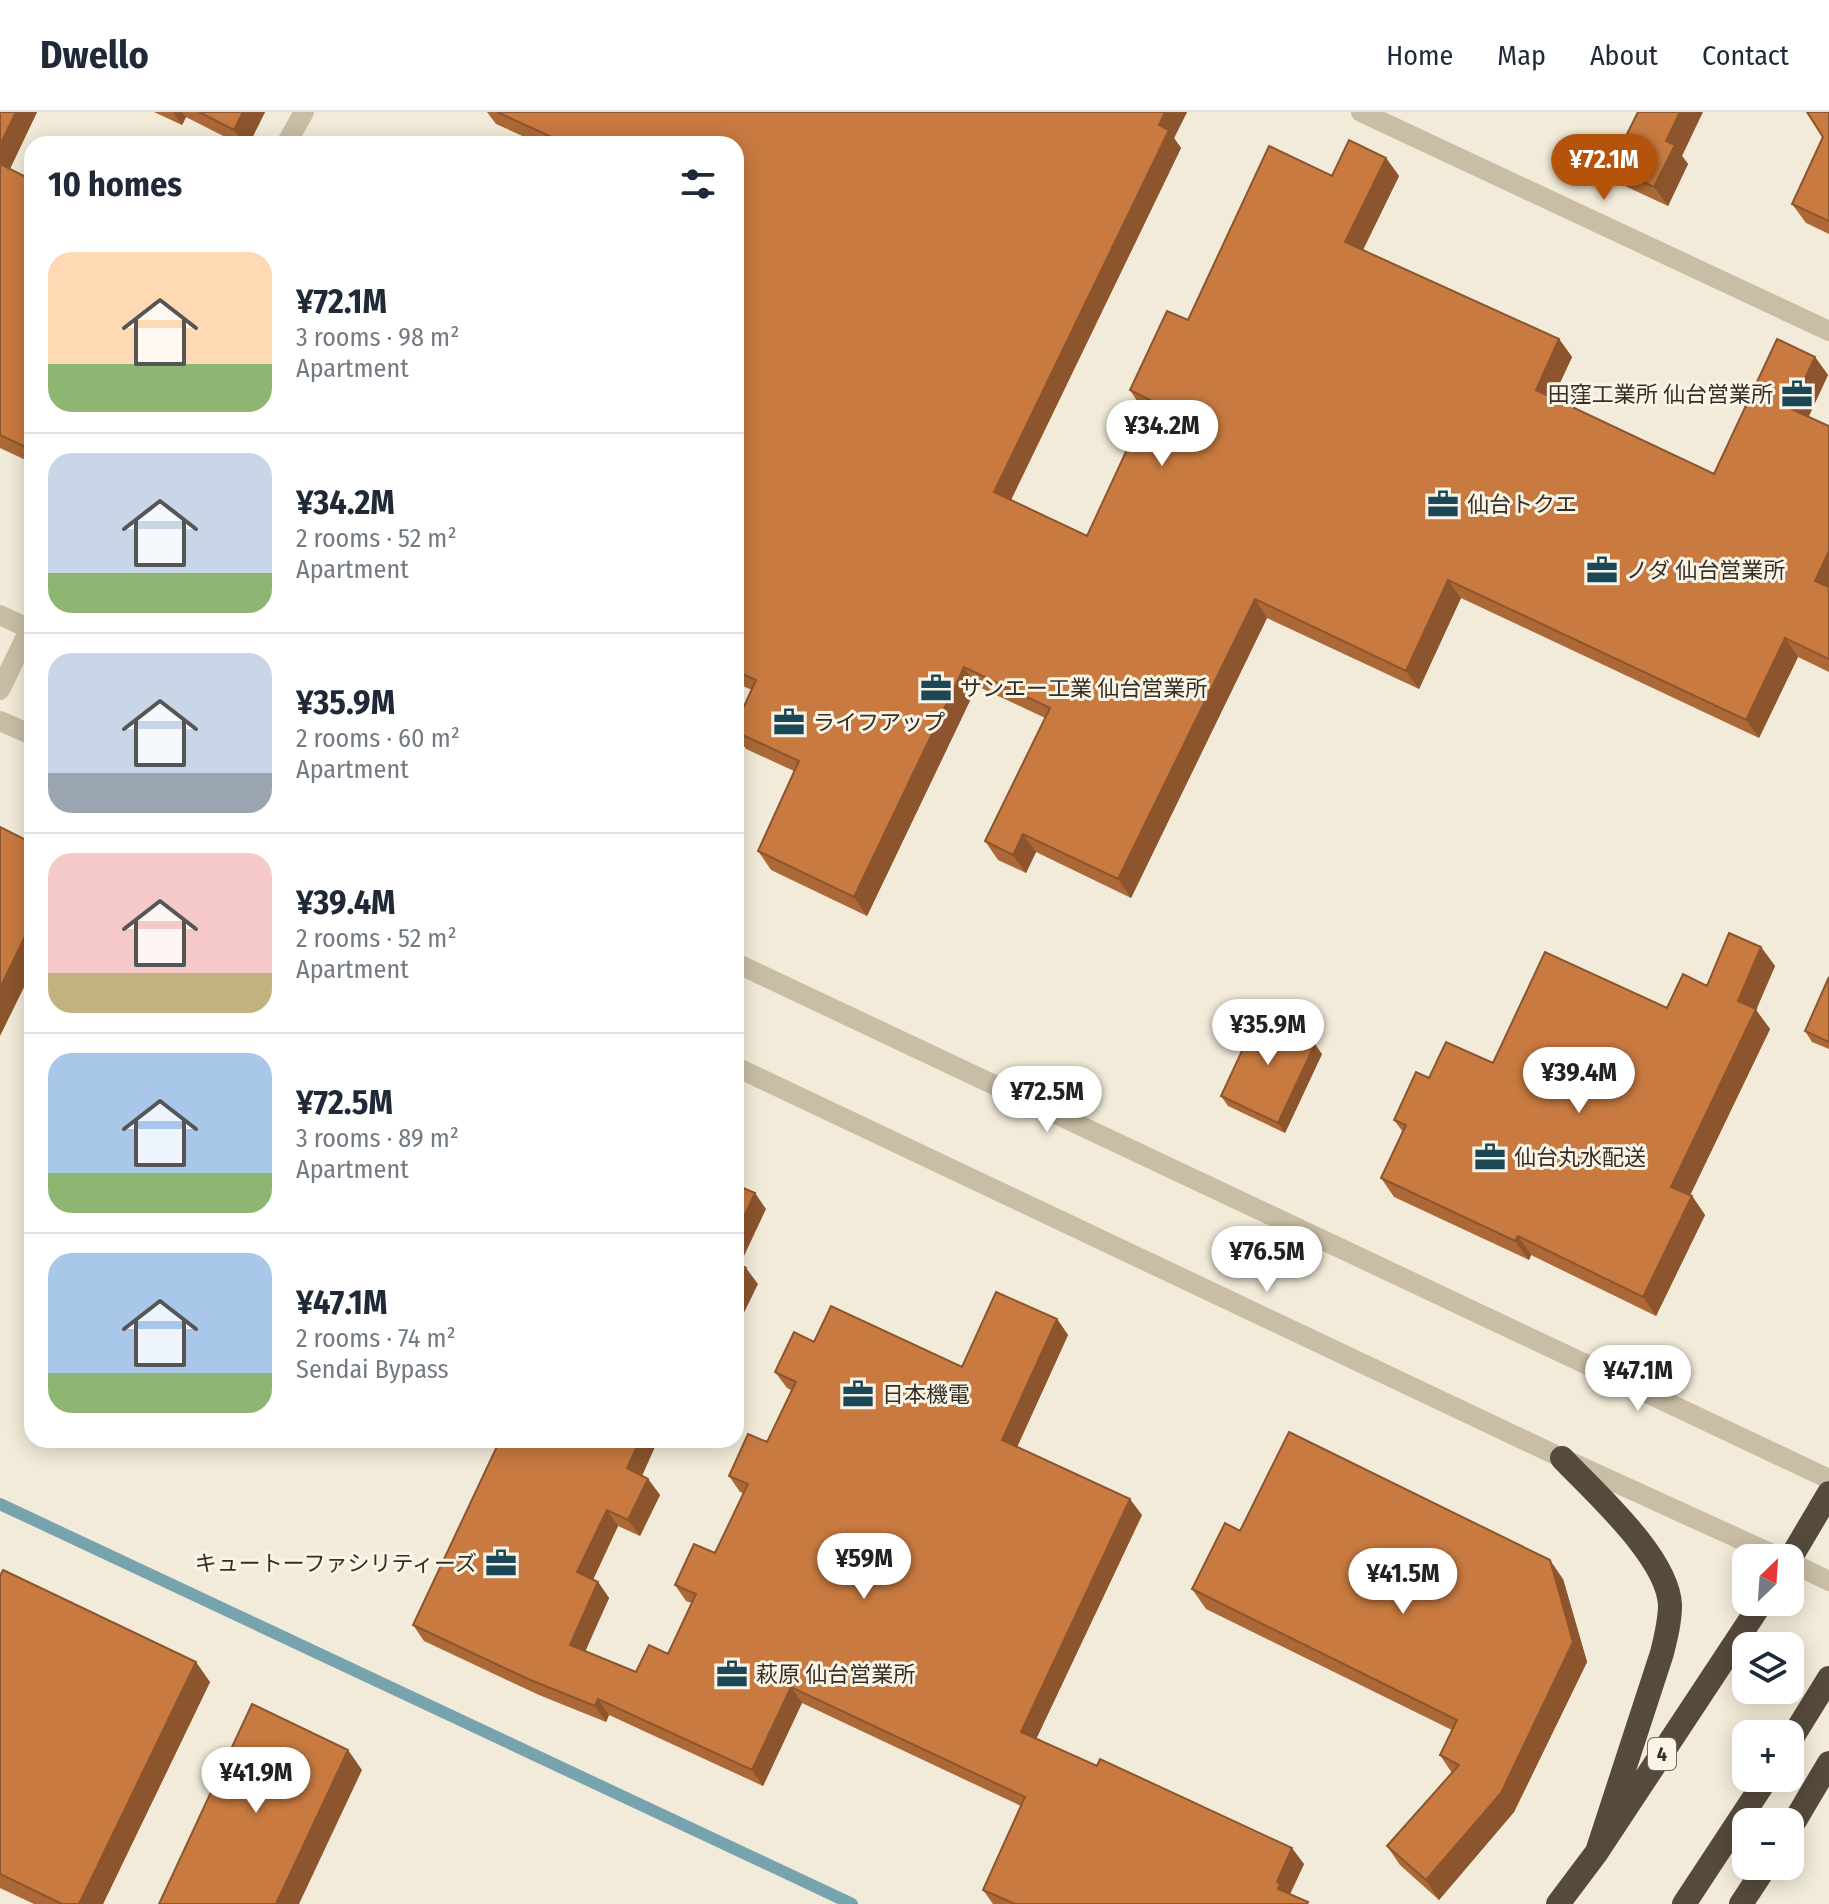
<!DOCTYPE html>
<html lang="en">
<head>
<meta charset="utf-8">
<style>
	:root { --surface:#fff; --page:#f2f2f3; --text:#1f2937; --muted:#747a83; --line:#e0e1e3; --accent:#b45309 }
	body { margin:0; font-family:"Fira Sans Condensed","Noto Sans JP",sans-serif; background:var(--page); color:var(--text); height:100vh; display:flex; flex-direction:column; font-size:30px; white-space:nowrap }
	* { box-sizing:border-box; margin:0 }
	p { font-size:26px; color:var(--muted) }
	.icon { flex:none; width:44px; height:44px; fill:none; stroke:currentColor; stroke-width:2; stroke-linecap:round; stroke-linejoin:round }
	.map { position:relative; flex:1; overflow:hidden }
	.details { position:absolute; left:24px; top:24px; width:720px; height:1312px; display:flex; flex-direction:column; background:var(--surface); border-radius:24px; box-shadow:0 4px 20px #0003 }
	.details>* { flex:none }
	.needle { width:52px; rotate:25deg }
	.tools { position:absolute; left:1732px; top:1432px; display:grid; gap:16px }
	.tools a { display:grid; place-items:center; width:72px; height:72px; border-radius:16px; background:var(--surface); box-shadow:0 4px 20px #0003; font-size:40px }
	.price { position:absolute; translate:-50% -68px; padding:0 18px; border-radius:28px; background:#fff; color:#222; font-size:26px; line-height:52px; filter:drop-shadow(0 2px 4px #0008) }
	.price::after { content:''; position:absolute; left:50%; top:48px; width:24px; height:18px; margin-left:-12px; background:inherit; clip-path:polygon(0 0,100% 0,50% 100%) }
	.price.selected { background:var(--accent); color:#fff }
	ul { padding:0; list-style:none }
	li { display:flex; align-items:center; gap:24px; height:200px; padding:0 24px }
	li+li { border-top:2px solid var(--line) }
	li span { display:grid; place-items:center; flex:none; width:224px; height:160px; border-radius:24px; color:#555 }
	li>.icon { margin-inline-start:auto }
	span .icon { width:96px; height:96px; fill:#fffc; stroke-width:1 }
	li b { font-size:34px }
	h2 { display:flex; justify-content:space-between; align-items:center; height:96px; padding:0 24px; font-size:34px }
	header { display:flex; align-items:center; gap:48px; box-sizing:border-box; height:112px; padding:0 40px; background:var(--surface); border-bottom:2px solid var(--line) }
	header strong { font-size:38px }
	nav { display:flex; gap:44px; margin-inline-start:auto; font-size:28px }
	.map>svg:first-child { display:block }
</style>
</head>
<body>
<header>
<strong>Dwello</strong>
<nav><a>Home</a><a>Map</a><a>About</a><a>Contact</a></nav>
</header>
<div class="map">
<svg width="1829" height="1792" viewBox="0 0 1829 1792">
	<rect width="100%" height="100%" fill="#f2ebd9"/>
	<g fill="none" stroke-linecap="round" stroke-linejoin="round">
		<path stroke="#77a3af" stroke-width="12" d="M0,1392L852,1792"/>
		<path stroke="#cabda5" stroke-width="20" d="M1361,0L1829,219
			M286,32L304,0
			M0,503L32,518
			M0,578L32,512
			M0,609L32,623
			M736,851L1829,1367
			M736,955L1562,1346L1781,1446
			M1790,1450L1829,1469"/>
		<path stroke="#564a3d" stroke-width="24" d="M1562,1346C1594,1380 1668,1445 1670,1493C1670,1509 1666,1525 1662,1541L1597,1740
			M1790,1447L1829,1381
			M1790,1629L1829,1566
			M1790,1717L1829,1651
			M1558,1792L1597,1740L1762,1490
			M1684,1792L1767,1666
			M1741,1792L1766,1754"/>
	</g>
	<path fill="#ac6937" d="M0,0H37L10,57L32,68V351L0,336Z
		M154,0H265L249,32H239L186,5L182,13Z
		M487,0H1187L1174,26L1181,36L1011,388L1087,424L1145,298L1142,297L1130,278L1188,208L1332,64L1386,46L1399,64L1363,138L1559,227L1572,245L1553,286L1714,362L1815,245L1828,263L1808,305L1829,314V560L1798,545L1759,626L1461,486L1419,577L1267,506L1131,786L1036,740L1026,761L998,748L985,729L1045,606L977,574L867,804L771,758L758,739L794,659L746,637L736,623V612L752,578L736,571V32H540L496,12Z
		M1829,0V122L1806,111L1792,92L1823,25Z
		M1682,44L1688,52L1668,94L1625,74L1611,54Z
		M1761,835L1775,854L1756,898L1770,917L1690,1083L1692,1084L1705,1103L1656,1204L1531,1143L1529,1148L1394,1085L1381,1066L1403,1020L1394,1008L1429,966L1493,951L1667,896L1707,874Z
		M1829,865V937L1812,930L1805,919Z
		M1292,910L1299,921L1298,924L1322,942L1285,1021L1228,994L1221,984Z
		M1057,1207L1068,1223L1017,1335L1142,1403L1036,1627L1304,1752L1290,1782L1309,1792H993L983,1778L1021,1694L802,1591L763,1674L609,1603L606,1610L539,1583L424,1529L413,1513L658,1328L642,1364L648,1367L660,1383L640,1424L618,1414L593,1468L598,1470L609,1486L585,1539L636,1560L668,1542L692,1491L686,1489L675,1473L715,1441L743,1381L740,1380L729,1364L767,1330L791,1278L787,1276L775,1260L814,1230L962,1255Z
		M1240,1419L1563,1467L1587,1550L1514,1700L1439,1788L1400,1753L1387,1734L1452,1661L1440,1643L1452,1618L1206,1497L1192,1477Z
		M0,1464L210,1570L103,1792H34L0,1776Z"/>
	<path fill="#8c552d" d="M16,0H37L5,67L0,60V33Z
		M173,0H182L186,5L182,13Z
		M243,0H265L249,32H244L234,18Z
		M1165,0H1187L1174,26L1181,36L1006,398L994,380Z
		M1680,0H1703L1682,44L1688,52L1668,94L1654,75L1666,29Z
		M1386,46L1399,64L1358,148L1345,130Z
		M1559,227L1572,245L1548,296L1536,278Z
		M1815,245L1828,263L1804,315L1791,297Z
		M1829,439V485L1815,469Z
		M1448,468L1461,486L1419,577L1406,559Z
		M1255,487L1267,506L1131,786L1118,767Z
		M1785,526L1798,545L1759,626L1746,608Z
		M964,555L977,574L867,804L854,785Z
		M1023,722L1036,740L1026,761L1013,743Z
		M32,810V859L0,924V876Z
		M1761,835L1775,854L1756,898L1770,917L1685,1094L1671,1075L1738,889Z
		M1292,910L1299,921L1295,930L1288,919Z
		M1315,932L1322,942L1285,1021L1278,1011Z
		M755,1081L766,1097L736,1161V1122Z
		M1692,1084L1705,1103L1656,1204L1643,1185Z
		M1518,1124L1531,1143L1529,1148L1515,1129Z
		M746,1156L758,1172L738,1213L736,1211V1177Z
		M1057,1207L1068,1223L1013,1344L1002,1328Z
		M640,1328H658L638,1372L627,1356Z
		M648,1367L660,1383L640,1424L628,1408Z
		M1130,1387L1142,1403L1032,1636L1021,1620Z
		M607,1398L618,1414L589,1476L577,1460Z
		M1550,1448L1563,1467L1587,1550L1514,1700L1439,1788L1426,1768Z
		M598,1470L609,1486L581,1549L570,1533Z
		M196,1550L210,1570L103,1792H79Z
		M791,1575L802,1591L763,1674L752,1658Z
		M598,1587L609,1603L606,1610L595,1594Z
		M348,1638L362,1658L299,1792H276Z
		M1292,1736L1304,1752L1289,1784L1278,1777L1277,1770Z"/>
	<path fill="#c87a40" stroke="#8c552d" stroke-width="2" d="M0,0H16L0,33Z
		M199,0H243L234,18Z
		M497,0H1165L1159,13L1169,18L994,380L1087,424L1150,288L1130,278L1167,199L1188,208L1269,34L1332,64L1349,28L1386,46L1345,130L1559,227L1536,278L1714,362L1777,227L1815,245L1791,297L1829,314V439L1815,469L1829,475V547L1785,526L1746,608L1448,468L1406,559L1255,487L1118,767L1023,722L1013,743L985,729L1050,596L964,555L854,785L758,739L799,649L736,620V612L756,568L736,559V32H567Z
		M1638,0H1680L1666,29L1675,33L1654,75L1611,54Z
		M1807,0H1829V109L1792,92L1823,25Z
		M0,52L32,68V338L0,323Z
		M0,715L32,731V810L0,876Z
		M1729,821L1761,835L1738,889L1756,897L1671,1075L1692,1084L1643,1185L1518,1124L1515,1129L1381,1066L1406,1013L1394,1008L1416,960L1429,966L1446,930L1493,951L1545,840L1667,896L1683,862L1707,874Z
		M1829,865V930L1805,919Z
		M1262,896L1292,910L1288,919L1315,932L1278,1011L1221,984Z
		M736,1073L755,1081L736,1122Z
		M736,1150L746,1156L736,1177Z
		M996,1180L1057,1207L1002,1328L1130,1387L1021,1620L1097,1654L1100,1647L1292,1736L1277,1770L1280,1772L1278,1777L1308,1790L1307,1792H1015L983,1778L1025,1685L791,1575L752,1658L598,1587L595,1594L528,1567L413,1513L500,1328H640L627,1356L648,1367L628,1408L607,1398L577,1460L598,1470L570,1533L636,1560L649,1533L668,1542L696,1482L675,1473L694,1432L715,1441L748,1372L729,1364L748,1322L767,1330L796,1270L775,1260L794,1220L814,1230L831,1194L962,1255Z
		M1289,1320L1550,1448L1573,1530L1501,1681L1426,1768L1387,1734L1459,1653L1440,1643L1457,1608L1192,1477L1225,1411L1240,1419Z
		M3,1458L196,1550L79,1792H62L0,1762V1464Z
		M252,1592L348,1638L276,1792H159Z"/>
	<defs>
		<symbol id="office-bare" viewBox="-9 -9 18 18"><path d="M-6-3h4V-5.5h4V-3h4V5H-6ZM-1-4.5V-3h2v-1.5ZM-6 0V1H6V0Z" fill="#1b4857" stroke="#f9f4e5" stroke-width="2.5" paint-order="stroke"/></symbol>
	</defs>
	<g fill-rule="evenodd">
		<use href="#office-bare" x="1775" y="260" width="44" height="44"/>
		<use href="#office-bare" x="1421" y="370" width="44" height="44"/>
		<use href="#office-bare" x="1580" y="436" width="44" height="44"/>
		<use href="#office-bare" x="914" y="554" width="44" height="44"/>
		<use href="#office-bare" x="767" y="588" width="44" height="44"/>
		<use href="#office-bare" x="1468" y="1023" width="44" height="44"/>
		<use href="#office-bare" x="836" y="1260" width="44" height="44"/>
		<use href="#office-bare" x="479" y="1429" width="44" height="44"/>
		<use href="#office-bare" x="710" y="1540" width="44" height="44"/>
	</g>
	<g text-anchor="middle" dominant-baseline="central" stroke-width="6" stroke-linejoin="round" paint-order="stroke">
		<rect fill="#f9f4e5" stroke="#70695f" stroke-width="2" x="1648" y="1626" width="28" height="32" rx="6"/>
		<g font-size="20" font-weight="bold" fill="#352e26">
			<text x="1662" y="1642">4</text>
		</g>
		<g font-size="22" fill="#352e26" stroke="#f9f4e5" text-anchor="start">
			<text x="1773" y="282" text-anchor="end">田窪工業所 仙台営業所</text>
			<text x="1467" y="392">仙台トクエ</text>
			<text x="1626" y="458">ノダ 仙台営業所</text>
			<text x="960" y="576">サンエー工業 仙台営業所</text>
			<text x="813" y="610">ライフアップ</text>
			<text x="1514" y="1045">仙台丸水配送</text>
			<text x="882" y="1282">日本機電</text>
			<text x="477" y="1451" text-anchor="end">キュートーファシリティーズ</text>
			<text x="756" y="1562">萩原 仙台営業所</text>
		</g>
	</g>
</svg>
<div class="tools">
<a><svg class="needle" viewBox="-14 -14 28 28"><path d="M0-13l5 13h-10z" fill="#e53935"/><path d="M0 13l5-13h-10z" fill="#747a83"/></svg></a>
<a><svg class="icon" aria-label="layers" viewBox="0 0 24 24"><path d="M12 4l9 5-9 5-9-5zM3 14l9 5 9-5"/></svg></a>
<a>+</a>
<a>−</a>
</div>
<b class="price selected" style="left:1604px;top:90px">¥72.1M</b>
<b class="price" style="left:1162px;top:356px">¥34.2M</b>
<b class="price" style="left:1268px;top:955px">¥35.9M</b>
<b class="price" style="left:1579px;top:1003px">¥39.4M</b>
<b class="price" style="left:1047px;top:1022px">¥72.5M</b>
<b class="price" style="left:1267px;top:1182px">¥76.5M</b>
<b class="price" style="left:1638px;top:1301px">¥47.1M</b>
<b class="price" style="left:864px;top:1489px">¥59M</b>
<b class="price" style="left:1403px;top:1504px">¥41.5M</b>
<b class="price" style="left:256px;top:1703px">¥41.9M</b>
<section class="details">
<h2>10 homes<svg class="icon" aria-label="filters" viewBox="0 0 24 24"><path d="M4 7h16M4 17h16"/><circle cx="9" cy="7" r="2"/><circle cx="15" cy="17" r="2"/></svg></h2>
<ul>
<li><span style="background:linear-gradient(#ffd9b3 70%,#8fb573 0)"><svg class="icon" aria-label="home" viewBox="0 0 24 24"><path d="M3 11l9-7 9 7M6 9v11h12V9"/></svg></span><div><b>¥72.1M</b><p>3 rooms · 98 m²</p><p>Apartment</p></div></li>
<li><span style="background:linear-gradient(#c9d6e8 75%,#8fb573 0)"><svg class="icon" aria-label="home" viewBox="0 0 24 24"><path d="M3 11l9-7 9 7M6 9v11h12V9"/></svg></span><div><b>¥34.2M</b><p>2 rooms · 52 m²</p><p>Apartment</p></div></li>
<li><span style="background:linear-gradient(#c9d6e8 75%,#9aa5b1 0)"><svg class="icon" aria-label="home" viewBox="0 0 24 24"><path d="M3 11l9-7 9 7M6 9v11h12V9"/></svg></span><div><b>¥35.9M</b><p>2 rooms · 60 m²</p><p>Apartment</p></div></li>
<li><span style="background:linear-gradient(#f6c9c9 75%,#c2b280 0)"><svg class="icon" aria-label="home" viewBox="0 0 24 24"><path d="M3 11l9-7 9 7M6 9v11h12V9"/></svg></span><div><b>¥39.4M</b><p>2 rooms · 52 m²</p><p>Apartment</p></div></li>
<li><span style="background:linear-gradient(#a9c7e8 75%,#8fb573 0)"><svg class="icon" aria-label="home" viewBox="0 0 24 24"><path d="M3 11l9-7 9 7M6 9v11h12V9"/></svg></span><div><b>¥72.5M</b><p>3 rooms · 89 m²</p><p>Apartment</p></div></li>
<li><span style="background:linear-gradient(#a9c7e8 75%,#8fb573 0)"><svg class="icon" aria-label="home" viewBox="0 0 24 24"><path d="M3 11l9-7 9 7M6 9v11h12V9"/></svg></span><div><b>¥47.1M</b><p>2 rooms · 74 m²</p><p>Sendai Bypass</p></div></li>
</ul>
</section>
</div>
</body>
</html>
